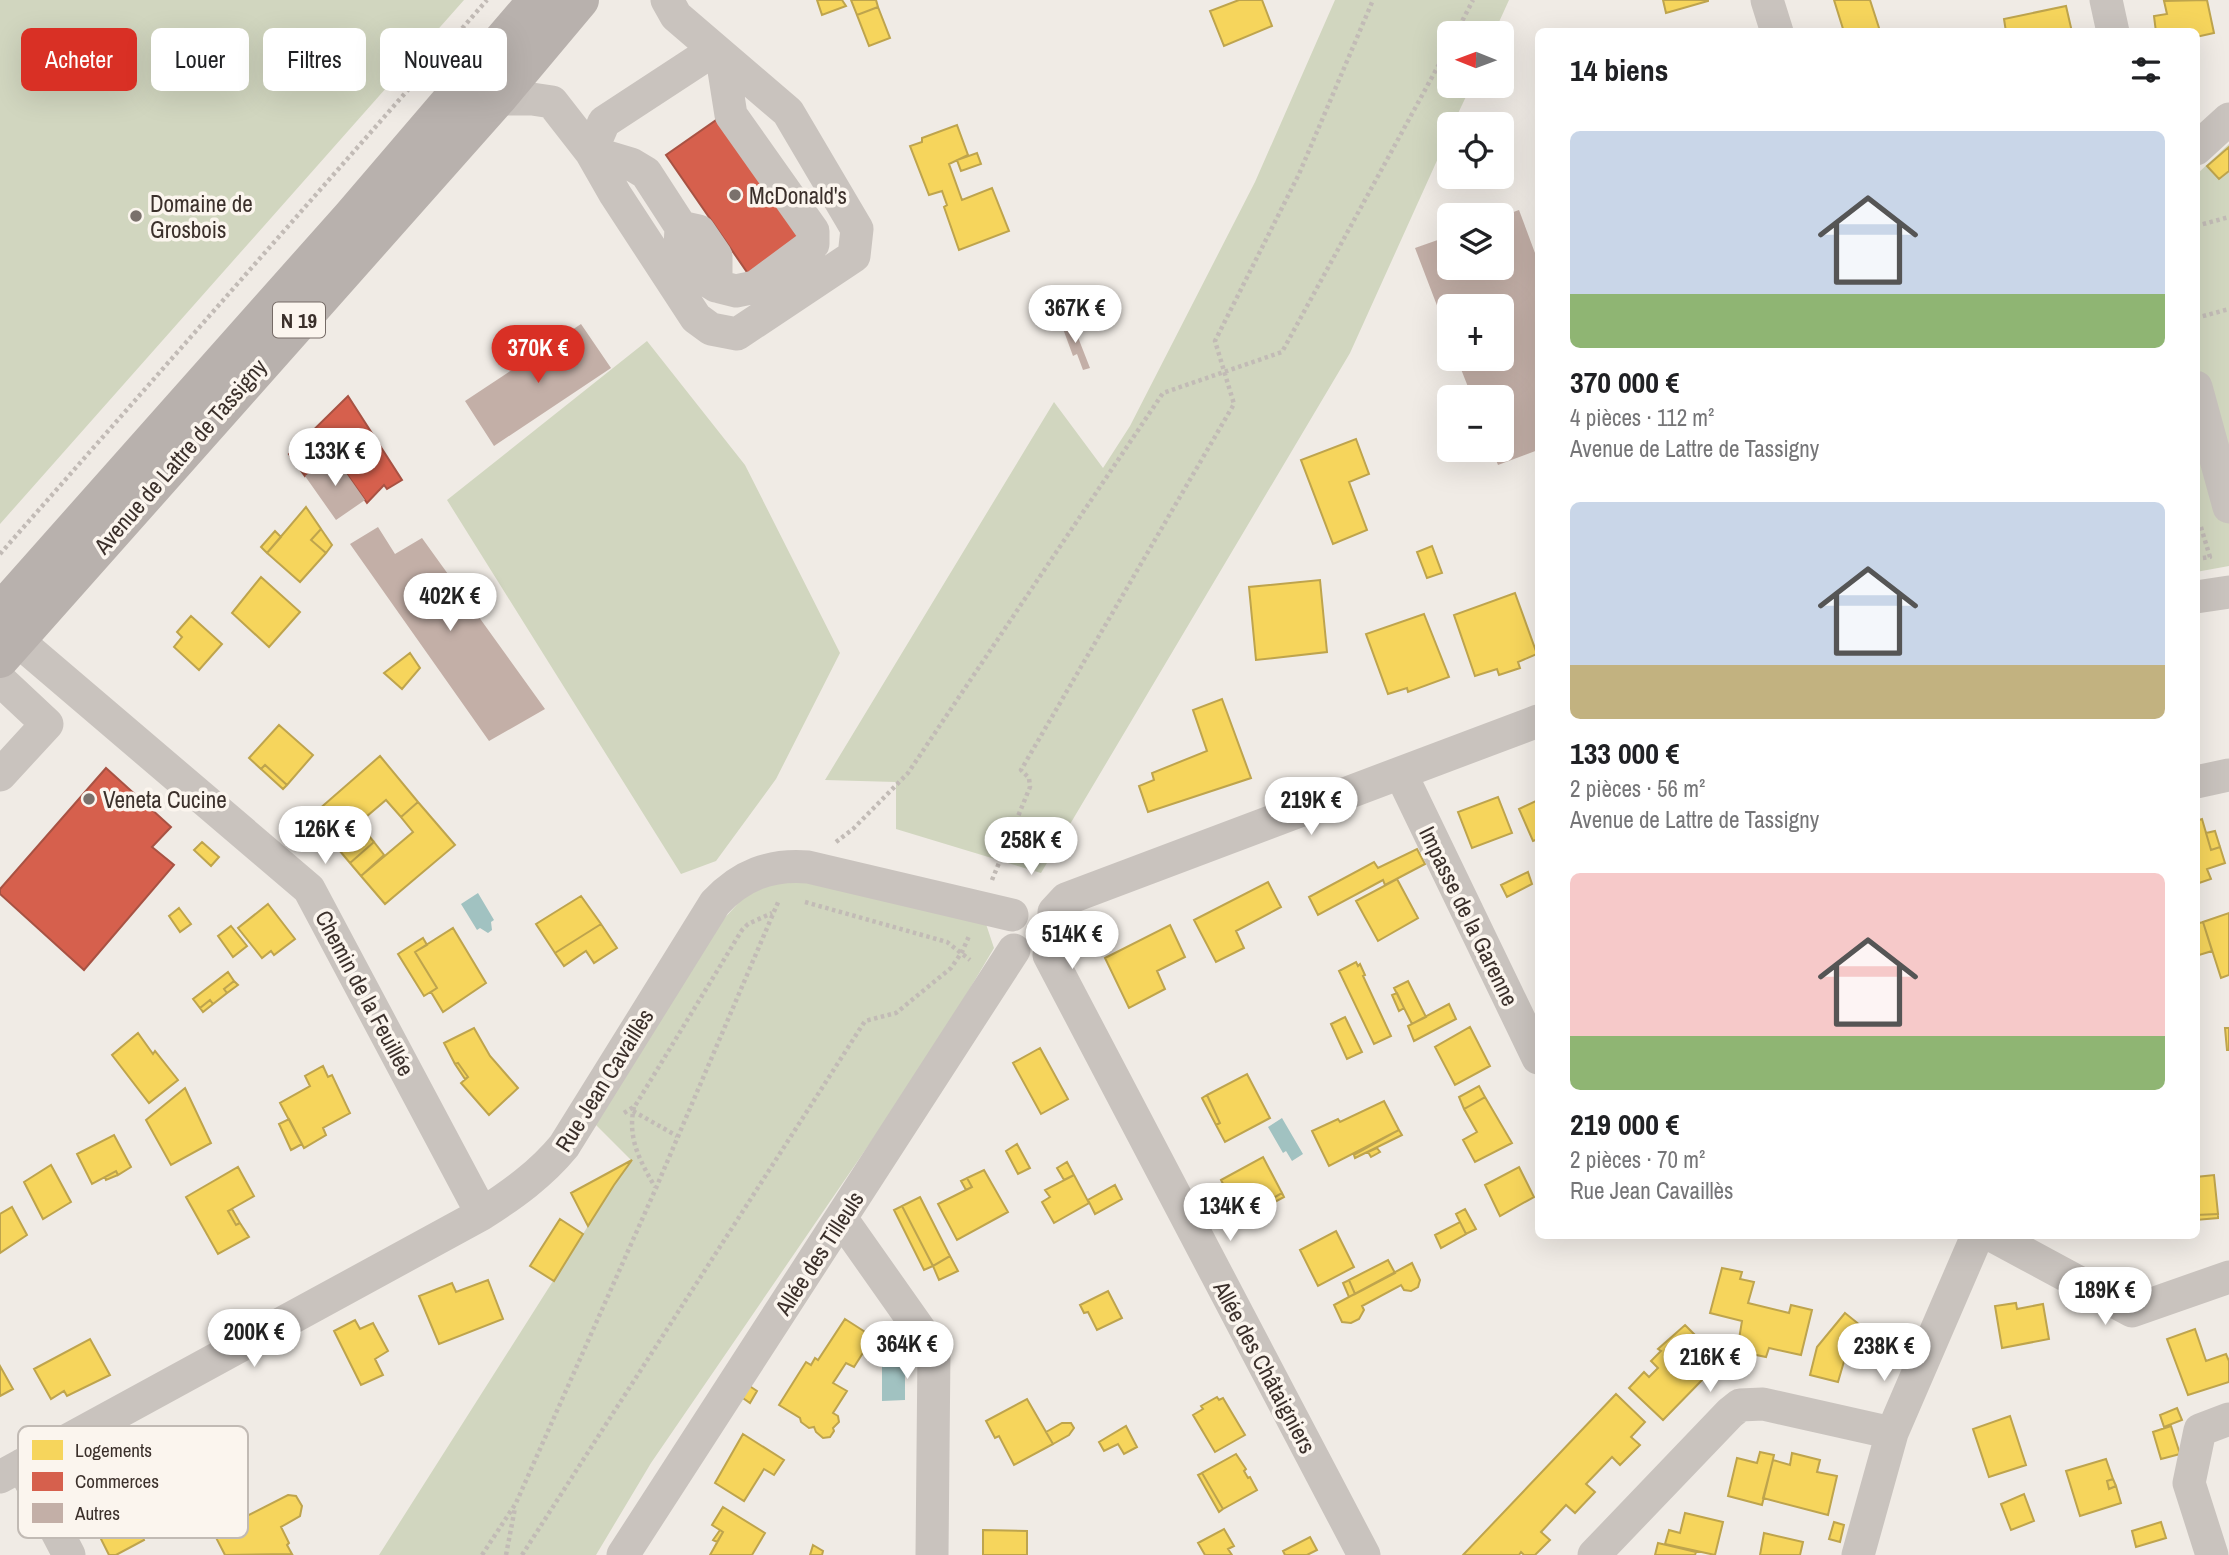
<!DOCTYPE html>
<html lang="fr">
<head>
<meta charset="utf-8">
<style>
	:root { --surface:#fff; --page:#f6f6f6; --text:#202124; --muted:#757577; --accent:#d93025 }
	body { margin:0; font-family:"Archivo Narrow",sans-serif; background:var(--page); color:var(--text); height:100vh; display:flex; flex-direction:column; font-size:26px; white-space:nowrap }
	* { box-sizing:border-box; margin:0 }
	p { font-size:23px; color:var(--muted) }
	.icon { flex:none; width:38px; height:38px; fill:none; stroke:currentColor; stroke-width:2; stroke-linecap:round; stroke-linejoin:round }
	.map { position:relative; flex:1; overflow:hidden }
	.sheet { position:absolute; left:1535px; top:28px; width:665px; height:1211px; display:flex; flex-direction:column; background:var(--surface); border-radius:10px; box-shadow:0 7px 28px #0002 }
	.sheet>* { flex:none }
	.top-card { position:absolute; left:21px; top:28px; width:665px; height:63px; display:flex; gap:14px }
	.needle { width:46px; rotate:271deg }
	.fabs { position:absolute; left:1437px; top:21px; display:grid; gap:14px }
	.fabs a { display:grid; place-items:center; width:77px; height:77px; border-radius:10px; background:var(--surface); box-shadow:0 7px 28px #0002; font-size:35px }
	.price { position:absolute; translate:-50% -60px; padding:0 16px; border-radius:24px; background:#fff; color:#222; font-size:23px; line-height:46px; filter:drop-shadow(0 2px 4px #0008) }
	.price::after { content:''; position:absolute; left:50%; top:42px; width:21px; height:16px; margin-left:-10px; background:inherit; clip-path:polygon(0 0,100% 0,50% 100%) }
	.price.current { background:var(--accent); color:#fff }
	ul { padding:0; list-style:none }
	li { display:grid; align-content:center; gap:14px; height:371px; padding:0 35px }
	li span { display:grid; place-items:center; height:217px; border-radius:10px; color:#555 }
	li>.icon { margin-inline-start:auto }
	span .icon { width:126px; height:126px; fill:#fffc; stroke-width:1 }
	li b { font-size:30px }
	h2 { display:flex; justify-content:space-between; align-items:center; height:84px; padding:0 35px; font-size:30px }
	.pill { padding:0 24px; border-radius:10px; background:var(--surface); box-shadow:0 7px 28px #0002; font-size:24px; line-height:63px }
	.pill.current { background:var(--accent); color:#fff }
	.map>svg:first-child { display:block }
</style>
</head>
<body>
<div class="map">
<svg width="2229" height="1555" viewBox="0 0 2229 1555">
	<rect width="100%" height="100%" fill="#f0ebe5"/>
	<path fill="#d1d6bf" d="M0,0H464L0,524Z
		M1335,0H1509L1494,33H1449V86H1471L1453,124H1449V134L1350,353L1041,873L896,829V782L825,780L1054,402L1103,468L1130,426L1255,182Z
		M2229,144V566L2196,572V175Z
		M647,341L745,465L840,653L776,779L716,861L681,874L447,500Z
		M775,879L813,881L985,921L994,948L931,1054L651,1463L596,1555H379L614,1185L632,1161L595,1124L708,936L744,897Z"/>
	<path fill="#a1c2c1" d="M478,893L494,920L491,922L492,930L488,933L480,928L477,930L461,904Z
		M1282,1118L1303,1154L1292,1161L1286,1151L1283,1153L1268,1127Z
		M905,1355V1400L882,1401V1356Z"/>
	<path fill="#f6d55c" stroke="#bea44d" stroke-width="2" d="M817,0H842L846,6L822,15Z
		M851,0H876L878,7L857,15Z
		M1239,0H1262L1272,26L1224,46L1210,11Z
		M1663,0H1708V1L1666,13Z
		M1834,0H1870L1880,31L1844,32Z
		M2207,0L2214,33L2196,37V32H2156L2154,16L2167,14L2164,1Z
		M2066,6L2072,32H2006L2004,19Z
		M878,7L890,38L869,46L857,15Z
		M957,125L968,155L949,164L962,200L992,188L1009,231L959,250L944,207L947,205L942,191L929,195L910,146L922,142V138Z
		M2229,147V171L2219,179L2207,166Z
		M977,153L981,164L961,171L957,160Z
		M1065,305L1072,322L1062,326L1056,310Z
		M1356,439L1369,474L1349,482L1367,530L1333,544L1301,460Z
		M306,507L321,529L311,540L326,553L300,582L267,553Z
		M321,529L332,545L326,553L311,540Z
		M275,531L281,537L267,553L261,547Z
		M1432,546L1442,573L1427,578L1417,552Z
		M261,577L300,612L269,647L232,613Z
		M1320,580L1327,652L1256,660L1249,587Z
		M1515,593L1537,654L1518,662L1520,668L1499,675L1497,669L1475,676L1454,615Z
		M1424,614L1449,677L1408,692L1407,688L1388,694L1366,634Z
		M191,616L222,644L199,670L174,647L182,637L177,632Z
		M410,653L420,668L402,689L384,673Z
		M1222,699L1251,778L1148,812L1139,786L1154,780L1152,773L1207,751L1193,710Z
		M279,725L313,755L287,785L265,765L261,769L249,758Z
		M380,756L418,802L401,817L386,800L334,844L310,817Z
		M265,765L287,785L283,789L261,769Z
		M1498,797L1512,833L1472,848L1458,812Z
		M1538,800V839L1533,841L1519,809Z
		M418,802L455,845L385,904L361,876L413,832L401,817Z
		M2202,819L2211,850L2220,847L2225,863L2207,869L2211,879L2196,884V821Z
		M358,823L374,842L350,863L334,844Z
		M2215,831L2220,847L2211,850L2206,833Z
		M202,842L219,857L211,866L194,850Z
		M374,842L384,855L361,876L350,863Z
		M1417,849L1425,864L1385,885L1383,880L1318,915L1309,897L1374,862L1378,868Z
		M1528,872L1532,884L1507,897L1501,885Z
		M1397,879L1418,918L1378,941L1356,901Z
		M1268,882L1281,907L1236,931L1244,948L1216,962L1194,920Z
		M581,896L601,924L555,953L536,924Z
		M268,904L295,939L274,955L271,951L262,958L238,928Z
		M179,908L191,924L180,932L169,916Z
		M2229,913V975L2221,978L2203,922Z
		M2203,922L2212,951L2196,956V924Z
		M601,924L617,948L594,963L586,951L564,966L555,953Z
		M1170,925L1185,957L1157,971L1165,989L1129,1008L1105,958Z
		M231,926L247,946L233,957L218,936Z
		M453,928L486,983L443,1012L431,992L437,988L415,952Z
		M423,938L427,945L415,952L437,988L424,996L398,954Z
		M1356,962L1358,966L1360,964L1365,975L1363,976L1391,1036L1374,1044L1339,971Z
		M228,972L234,981L224,989L227,993L213,1004L210,1000L200,1008L193,999Z
		M234,981L238,985L227,993L224,989Z
		M1408,981L1426,1017L1412,1024L1394,988Z
		M1397,993L1404,1008L1399,1011L1392,995Z
		M210,1000L213,1004L203,1012L200,1008Z
		M1449,1004L1456,1019L1414,1041L1408,1026Z
		M1345,1017L1362,1052L1347,1059L1331,1024Z
		M1470,1027L1490,1066L1455,1085L1435,1047Z
		M474,1028L490,1056L518,1088L489,1115L461,1083L468,1077L458,1063L455,1064L444,1043Z
		M2225,1028H2229V1050H2227Z
		M138,1033L153,1054L155,1051L178,1080L149,1103L112,1055Z
		M1040,1048L1068,1099L1041,1114L1013,1063Z
		M458,1063L468,1077L465,1079L455,1064Z
		M323,1066L328,1077L332,1075L350,1113L323,1128L326,1135L304,1148L280,1103L310,1086L305,1076Z
		M1247,1074L1270,1118L1225,1142L1216,1125L1220,1123L1207,1095Z
		M1479,1086L1485,1097L1464,1109L1459,1097Z
		M185,1088L211,1143L171,1165L146,1120Z
		M1207,1095L1220,1123L1216,1125L1202,1098Z
		M1485,1097L1512,1143L1475,1162L1463,1140L1477,1132L1464,1109Z
		M1384,1101L1399,1130L1329,1166L1312,1131L1338,1119L1340,1122Z
		M289,1119L302,1144L291,1150L279,1124Z
		M1399,1130L1402,1135L1355,1158L1354,1155Z
		M114,1135L131,1167L118,1175L116,1171L92,1184L77,1154Z
		M1017,1144L1030,1168L1018,1174L1006,1151Z
		M1377,1148L1380,1152L1371,1157L1368,1152Z
		M1263,1157L1282,1193L1245,1214L1237,1193L1230,1197L1221,1180Z
		M632,1160L614,1185L588,1226L571,1193Z
		M1067,1162L1074,1175L1064,1180L1057,1168Z
		M51,1165L71,1202L43,1219L24,1182Z
		M238,1167L254,1196L228,1211L236,1225L240,1223L249,1237L218,1254L186,1197Z
		M1519,1167L1534,1197L1500,1216L1485,1185Z
		M984,1170L1008,1212L957,1240L938,1204L972,1187L967,1178Z
		M116,1171L118,1175L106,1180L105,1177Z
		M1074,1175L1089,1203L1054,1223L1042,1202L1050,1197L1045,1190Z
		M2214,1175L2218,1214L2196,1215V1177Z
		M967,1178L972,1187L966,1190L961,1181Z
		M1115,1185L1122,1199L1095,1214L1088,1200Z
		M1282,1193L1284,1197L1262,1209L1261,1205Z
		M920,1197L950,1256L933,1266L902,1206Z
		M1261,1205L1262,1209L1247,1217L1245,1214Z
		M902,1206L933,1266L924,1270L894,1210Z
		M12,1207L27,1235L0,1253V1214Z
		M232,1209L240,1223L236,1225L228,1211Z
		M1465,1209L1476,1229L1466,1234L1456,1214Z
		M2218,1214V1218L2196,1220V1215Z
		M560,1219L583,1234L554,1281L530,1266Z
		M1460,1222L1466,1234L1441,1248L1435,1235Z
		M1336,1231L1354,1267L1318,1286L1300,1250Z
		M950,1256L958,1271L939,1280L933,1266Z
		M1388,1260L1395,1273L1355,1294L1349,1280Z
		M1412,1263L1420,1280L1418,1287L1411,1291L1404,1290L1401,1285L1362,1306L1364,1310L1359,1319L1351,1323L1342,1322L1334,1305Z
		M1722,1268L1742,1272L1740,1279L1754,1282L1748,1303L1789,1313L1791,1305L1812,1310L1801,1355L1769,1348L1766,1357L1737,1351L1742,1321L1710,1313Z
		M488,1280L503,1319L439,1344L419,1296L452,1283L456,1292Z
		M1349,1280L1355,1294L1349,1297L1343,1283Z
		M1108,1291L1122,1318L1097,1330L1088,1312L1084,1313L1080,1305Z
		M2016,1303L2017,1309L2043,1304L2049,1339L2002,1348L1995,1306Z
		M1845,1313L1881,1342L1867,1357L1862,1353L1854,1364L1845,1358L1838,1382L1810,1375L1817,1347Z
		M845,1319L873,1337L854,1367L846,1363L833,1383L847,1391L833,1413L838,1416L839,1422L833,1428L834,1431L830,1437L823,1438L816,1432L814,1427L809,1428L801,1422L800,1418L779,1405L806,1362L811,1365L815,1358L818,1360Z
		M355,1320L360,1329L373,1323L388,1351L375,1359L383,1375L361,1385L334,1331Z
		M1685,1325L1713,1353L1699,1367L1707,1375L1663,1420L1629,1388L1644,1372L1649,1377L1658,1368L1651,1361L1661,1351L1658,1349Z
		M2195,1329L2206,1361L2226,1354L2229,1361V1382L2188,1395L2167,1339Z
		M90,1339L110,1375L67,1396L64,1391L51,1399L34,1369Z
		M0,1366L13,1389L0,1396Z
		M748,1385L757,1391L750,1403L740,1396Z
		M1616,1394L1645,1422L1631,1437L1640,1445L1620,1465L1612,1457L1586,1484L1595,1492L1575,1513L1566,1505L1541,1532L1550,1540L1535,1555H1524L1521,1552L1519,1555H1463Z
		M1217,1397L1219,1400L1223,1398L1245,1435L1215,1452L1193,1415L1203,1409L1201,1406Z
		M1027,1399L1053,1444L1014,1465L999,1436L995,1438L986,1421Z
		M2177,1408L2182,1420L2164,1427L2160,1415Z
		M2010,1416L2026,1465L1989,1477L1973,1429Z
		M1062,1423H1071L1074,1428L1069,1435L1053,1444L1046,1432Z
		M1126,1426L1137,1447L1124,1454L1118,1444L1104,1451L1099,1442Z
		M2171,1426L2180,1454L2161,1459L2153,1432Z
		M743,1434L784,1460L774,1475L764,1469L744,1501L715,1483Z
		M1760,1452L1774,1455L1762,1505L1728,1496L1737,1458L1757,1463Z
		M1792,1453L1820,1460L1817,1472L1837,1476L1828,1515L1763,1498L1773,1460L1790,1465Z
		M1236,1454L1246,1469L1244,1471L1248,1478L1250,1477L1257,1490L1223,1509L1202,1473Z
		M2106,1459L2113,1479L2107,1481L2109,1489L2116,1486L2121,1503L2080,1516L2066,1471Z
		M1202,1473L1223,1509L1219,1512L1198,1475Z
		M2113,1479L2116,1486L2109,1489L2107,1481Z
		M2024,1494L2034,1521L2011,1530L2001,1504Z
		M288,1495L296,1496L302,1506L300,1516L281,1527L289,1543L287,1545L292,1554L225,1555L211,1528L228,1518L231,1524Z
		M123,1499L144,1540L116,1555H109L90,1517Z
		M723,1507L765,1533L752,1555H710L723,1532L712,1525Z
		M1685,1513L1723,1522L1715,1555L1665,1544L1669,1530L1680,1533Z
		M1834,1522L1844,1525L1840,1542L1829,1539Z
		M2161,1522L2166,1538L2136,1547L2132,1531Z
		M1224,1529L1234,1546L1228,1549L1232,1555H1205L1198,1543Z
		M720,1530L723,1532L717,1542L713,1540Z
		M983,1530L1027,1531V1555H983Z
		M1764,1533L1803,1542L1800,1555H1760Z
		M1310,1537L1317,1550L1307,1555H1285L1283,1551Z
		M1658,1543L1696,1552L1695,1555H1655Z
		M813,1545L823,1551L822,1555H810Z"/>
	<path fill="#d6604d" stroke="#a85243" stroke-width="2" d="M722,116L805,236L749,275L666,155Z
		M348,396L402,480L387,489L384,485L367,503L334,456L305,476L289,454Z
		M106,768L171,827L152,847L174,865L84,970L0,894V889Z"/>
	<path fill="#c3afa7" d="M1519,210L1538,261V450L1498,465L1492,450H1502V397H1472L1457,359H1502V306H1449V337L1415,248L1449,236V268H1502V216Z
		M1072,322L1090,368L1083,370L1077,354L1073,356L1062,326Z
		M581,324L611,368L494,446L465,401Z
		M334,456L365,500L336,520L305,476Z
		M378,527L395,554L422,538L545,709L489,741L350,544Z"/>
	<g fill="none" stroke-linecap="round" stroke-linejoin="round">
		<path stroke="#c2bbb6" stroke-width="4.5" stroke-dasharray="3.5 3.5" stroke-linecap="butt" d="M1456,33L1473,0
			M2196,226L2229,217
			M2196,318L2229,309
			M0,554L487,0
			M2196,559L2210,557L2200,524
			M836,842L853,829L908,773L1163,393L1282,352L1449,46
			M992,880L1030,787L1029,778L1021,770L1234,404L1215,341L1299,174L1373,0
			M805,902L947,942L970,960
			M634,1107C627,1138 640,1161 655,1187
			M633,1111L677,1136
			M624,1113L635,1106L742,930L748,924L772,913
			M482,1555L516,1503L656,1188L779,900
			M506,1555L515,1508
			M522,1555L865,1021L896,1013L951,968L962,952L969,936"/>
		<path stroke="#c9c3be" stroke-width="33" d="M1767,0L1777,32
			M2106,0L2113,32
			M714,50L604,122L591,152L631,164L646,173L681,227L680,249L695,273L716,286L736,291L755,287L813,244V231L731,115L722,58
			M497,99H532L552,102L591,152L615,194L696,318L711,329L737,334L854,256L857,229L788,112L676,16L667,0
			M2196,149L2229,119
			M681,227L699,231L716,256V286
			M2196,387L2229,507
			M2196,597L2229,592
			M17,640L309,889L482,1214
			M0,680L47,724L0,775
			M1401,774L1538,1058
			M2196,782L2229,775
			M1054,912L1066,899L1538,721
			M1049,955L1364,1555
			M841,1218L934,1350L932,1555
			M1993,1236L2132,1311L2229,1277
			M22,1465L69,1555
			M0,1477L482,1214C513,1194 541,1174 564,1146L715,903C741,875 770,864 808,867L1012,915
			M623,1555L1014,950
			M1594,1555L1730,1413L1740,1405L1763,1404L1892,1433
			M1858,1555L1892,1433L1977,1236
			M2212,1555L2189,1483L2200,1430L2229,1419"/>
		<path stroke="#b8b1ad" stroke-width="38" d="M0,612L351,217L537,0
			M0,659L497,99L580,0"/>
	</g>
	<g fill="#7a716c" stroke="#fbf5ee" stroke-width="2.5">
		<circle cx="735" cy="195" r="7"/>
		<circle cx="136" cy="216" r="7"/>
		<circle cx="89" cy="799" r="7"/>
	</g>
	<g text-anchor="middle" dominant-baseline="central" stroke-width="7" stroke-linejoin="round" paint-order="stroke">
		<rect fill="#fbf5ee" stroke="#756b66" stroke-width="2" x="273" y="302.5" width="52" height="35" rx="5"/>
		<g font-size="21" font-weight="bold" fill="#3b302b">
			<text x="299" y="320">N 19</text>
		</g>
		<g font-size="23" fill="#3b302b" stroke="#fbf5ee" text-anchor="start">
			<text x="749" y="195">McDonald's</text>
			<text x="150" y="203">Domaine de<tspan x="150" dy="26">Grosbois</tspan></text>
			<text x="103" y="799">Veneta Cucine</text>
		</g>
		<g font-size="23" fill="#3b302b" stroke="#fbf5ee">
			<text transform="translate(180 456) rotate(-49)">Avenue de Lattre de Tassigny</text>
			<text transform="translate(1469 916) rotate(64)">Impasse de la Garenne</text>
			<text transform="translate(365 993) rotate(62)">Chemin de la Feuillée</text>
			<text transform="translate(604 1080) rotate(-58)">Rue Jean Cavaillès</text>
			<text transform="translate(819 1253) rotate(-57)">Allée des Tilleuls</text>
			<text transform="translate(1265 1367) rotate(62)">Allée des Châtaigniers</text>
		</g>
	</g>
	<rect x="18" y="1426" width="230" height="112" rx="10" fill="#fbf5ee" stroke="#c1bab4" stroke-width="2"/>
	<rect x="32" y="1440" width="31" height="20" fill="#f6d55c"/>
	<rect x="32" y="1472" width="31" height="19" fill="#d6604d"/>
	<rect x="32" y="1503" width="31" height="20" fill="#c3afa7"/>
	<g font-size="19" fill="#3b302b">
		<text x="75" y="1457">Logements</text>
		<text x="75" y="1488">Commerces</text>
		<text x="75" y="1520">Autres</text>
	</g>
</svg>
<div class="fabs">
<a><svg class="needle" viewBox="-14 -14 28 28"><path d="M0-13l5 13h-10z" fill="#e53935"/><path d="M0 13l5-13h-10z" fill="#757577"/></svg></a>
<a><svg class="icon" aria-label="locate" viewBox="0 0 24 24"><circle cx="12" cy="12" r="6"/><path d="M12 2v4M12 18v4M2 12h4M18 12h4"/></svg></a>
<a><svg class="icon" aria-label="layers" viewBox="0 0 24 24"><path d="M12 4l9 5-9 5-9-5zM3 14l9 5 9-5"/></svg></a>
<a>+</a>
<a>−</a>
</div>
<b class="price" style="left:1075px;top:345px">367K €</b>
<b class="price current" style="left:538px;top:385px">370K €</b>
<b class="price" style="left:335px;top:488px">133K €</b>
<b class="price" style="left:450px;top:633px">402K €</b>
<b class="price" style="left:1311px;top:837px">219K €</b>
<b class="price" style="left:325px;top:866px">126K €</b>
<b class="price" style="left:1031px;top:877px">258K €</b>
<b class="price" style="left:1072px;top:971px">514K €</b>
<b class="price" style="left:1230px;top:1243px">134K €</b>
<b class="price" style="left:2105px;top:1327px">189K €</b>
<b class="price" style="left:254px;top:1369px">200K €</b>
<b class="price" style="left:907px;top:1381px">364K €</b>
<b class="price" style="left:1884px;top:1383px">238K €</b>
<b class="price" style="left:1710px;top:1394px">216K €</b>
<div class="top-card">
<a class="pill current">Acheter</a>
<a class="pill">Louer</a>
<a class="pill">Filtres</a>
<a class="pill">Nouveau</a>
</div>
<section class="sheet">
<h2>14 biens<svg class="icon" aria-label="filters" viewBox="0 0 24 24"><path d="M4 7h16M4 17h16"/><circle cx="9" cy="7" r="2"/><circle cx="15" cy="17" r="2"/></svg></h2>
<ul>
<li><span style="background:linear-gradient(#c9d6e8 75%,#8fb573 0)"><svg class="icon" aria-label="home" viewBox="0 0 24 24"><path d="M3 11l9-7 9 7M6 9v11h12V9"/></svg></span><div><b>370 000 €</b><p>4 pièces · 112 m²</p><p>Avenue de Lattre de Tassigny</p></div></li>
<li><span style="background:linear-gradient(#c9d6e8 75%,#c2b280 0)"><svg class="icon" aria-label="home" viewBox="0 0 24 24"><path d="M3 11l9-7 9 7M6 9v11h12V9"/></svg></span><div><b>133 000 €</b><p>2 pièces · 56 m²</p><p>Avenue de Lattre de Tassigny</p></div></li>
<li><span style="background:linear-gradient(#f6c9c9 75%,#8fb573 0)"><svg class="icon" aria-label="home" viewBox="0 0 24 24"><path d="M3 11l9-7 9 7M6 9v11h12V9"/></svg></span><div><b>219 000 €</b><p>2 pièces · 70 m²</p><p>Rue Jean Cavaillès</p></div></li>
</ul>
</section>
</div>
</body>
</html>
